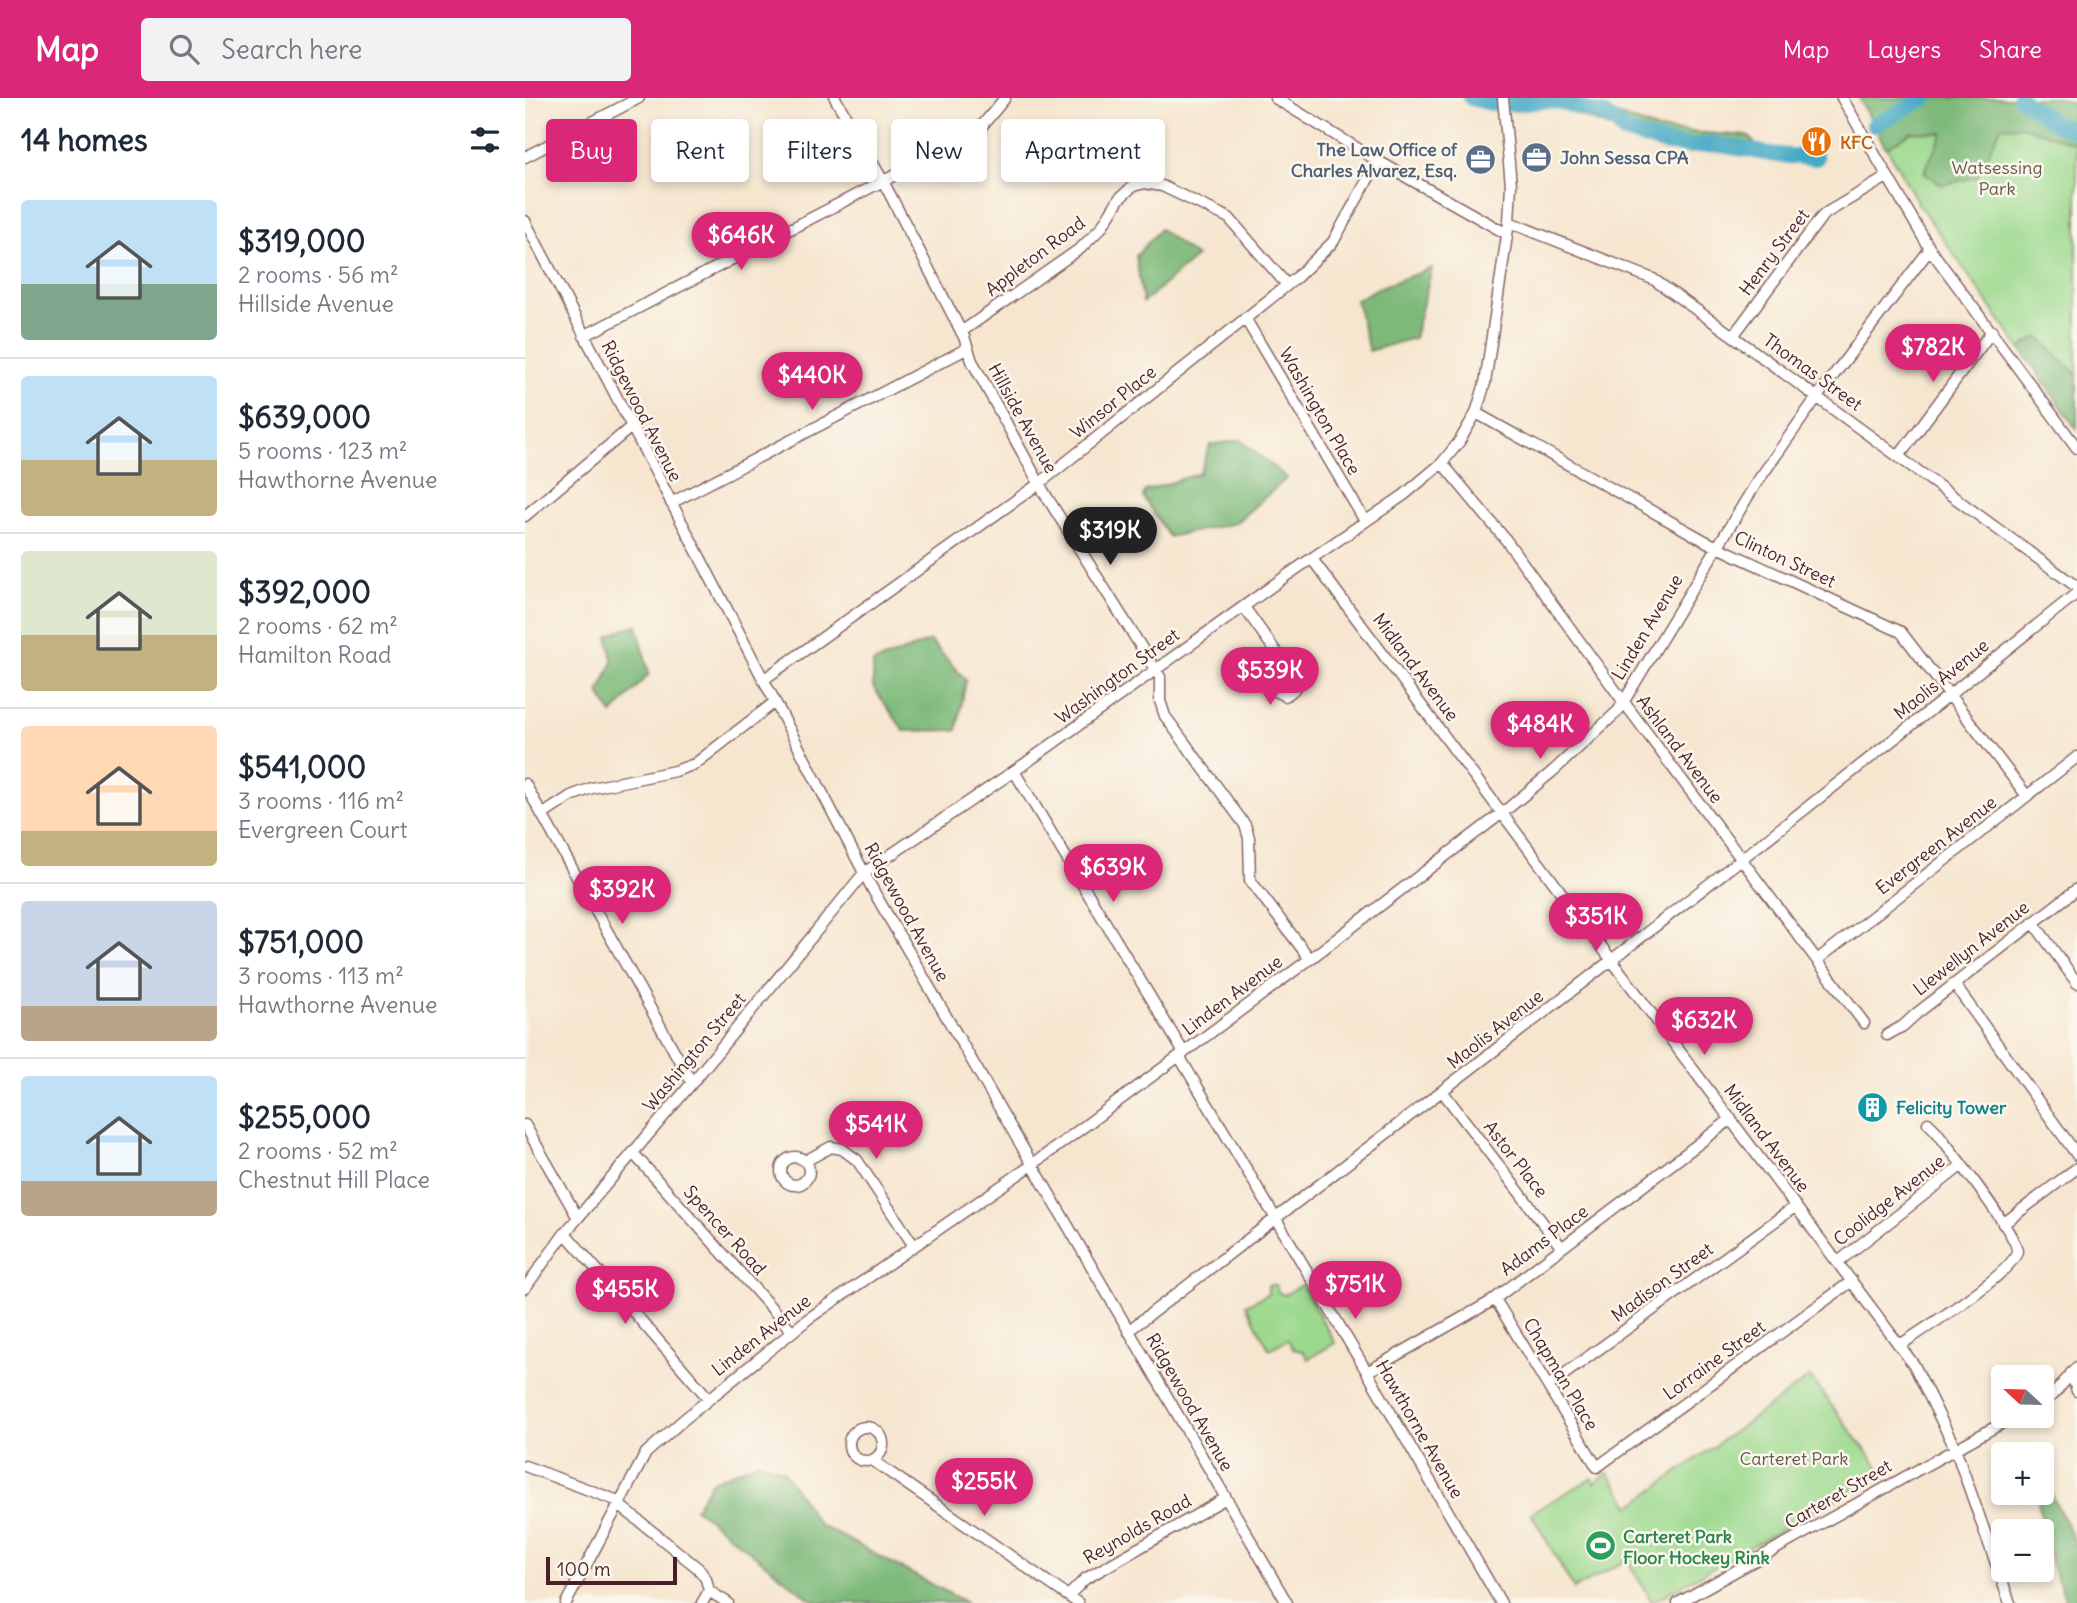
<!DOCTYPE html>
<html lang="en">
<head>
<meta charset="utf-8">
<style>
	:root { --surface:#fff; --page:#f2f2f3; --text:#1f2937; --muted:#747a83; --line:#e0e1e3; --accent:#db2777 }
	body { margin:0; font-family:Delius,sans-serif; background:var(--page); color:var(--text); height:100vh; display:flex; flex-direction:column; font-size:26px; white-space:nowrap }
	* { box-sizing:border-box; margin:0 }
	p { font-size:23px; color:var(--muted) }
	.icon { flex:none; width:38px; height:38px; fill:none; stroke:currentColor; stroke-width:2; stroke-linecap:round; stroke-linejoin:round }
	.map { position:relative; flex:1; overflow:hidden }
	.panel { display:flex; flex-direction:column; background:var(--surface); width:525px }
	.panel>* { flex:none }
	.banner { position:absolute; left:21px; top:21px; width:665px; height:63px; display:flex; gap:14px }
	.needle { width:46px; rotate:292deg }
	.tools { position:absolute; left:1466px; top:1267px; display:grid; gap:14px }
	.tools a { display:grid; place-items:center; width:63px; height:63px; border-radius:7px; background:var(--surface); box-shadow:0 4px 10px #0003; font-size:35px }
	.scale { position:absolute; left:21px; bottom:18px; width:131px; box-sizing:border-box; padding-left:7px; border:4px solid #4a1f2b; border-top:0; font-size:19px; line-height:24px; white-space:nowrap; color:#4a1f2b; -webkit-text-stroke:5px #fbf7ec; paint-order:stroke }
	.price { position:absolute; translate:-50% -60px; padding:0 16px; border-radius:24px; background:var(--accent); color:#fff; font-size:23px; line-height:46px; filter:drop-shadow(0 2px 4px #0008) }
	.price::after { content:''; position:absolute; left:50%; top:42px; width:21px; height:16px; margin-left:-10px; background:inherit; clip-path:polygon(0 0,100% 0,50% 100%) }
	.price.active { background:#222; color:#fff }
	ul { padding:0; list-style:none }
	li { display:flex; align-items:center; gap:21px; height:175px; padding:0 21px }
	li+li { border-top:2px solid var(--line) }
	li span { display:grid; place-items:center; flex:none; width:196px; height:140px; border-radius:7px; color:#555 }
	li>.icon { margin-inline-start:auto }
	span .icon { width:84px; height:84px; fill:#fffc; stroke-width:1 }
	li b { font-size:30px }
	h2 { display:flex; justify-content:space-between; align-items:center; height:84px; padding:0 21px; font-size:30px }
	.tag { padding:0 24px; border-radius:7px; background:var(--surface); box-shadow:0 4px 10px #0003; font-size:24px; line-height:63px }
	.tag.active { background:var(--accent); color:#fff }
	header { display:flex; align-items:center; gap:42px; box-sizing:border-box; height:98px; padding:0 35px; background:var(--accent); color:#fff }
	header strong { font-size:33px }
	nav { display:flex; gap:38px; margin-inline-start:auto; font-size:24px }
	.search { width:490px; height:63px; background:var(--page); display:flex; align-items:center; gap:18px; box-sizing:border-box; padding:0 24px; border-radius:7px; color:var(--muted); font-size:26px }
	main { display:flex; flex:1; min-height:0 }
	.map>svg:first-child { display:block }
</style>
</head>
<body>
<header>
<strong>Map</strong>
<div class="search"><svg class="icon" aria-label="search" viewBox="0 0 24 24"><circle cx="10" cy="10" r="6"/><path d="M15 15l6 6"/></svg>Search here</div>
<nav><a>Map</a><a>Layers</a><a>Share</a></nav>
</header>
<main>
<section class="panel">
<h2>14 homes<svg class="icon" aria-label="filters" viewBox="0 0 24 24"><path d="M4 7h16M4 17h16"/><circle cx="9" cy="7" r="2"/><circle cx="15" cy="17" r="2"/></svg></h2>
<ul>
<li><span style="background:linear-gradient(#bfe0f5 60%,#7fa58c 0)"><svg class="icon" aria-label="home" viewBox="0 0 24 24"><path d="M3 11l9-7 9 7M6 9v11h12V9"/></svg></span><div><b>$319,000</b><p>2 rooms · 56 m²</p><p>Hillside Avenue</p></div></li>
<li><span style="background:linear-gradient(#bfe0f5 60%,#c2b280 0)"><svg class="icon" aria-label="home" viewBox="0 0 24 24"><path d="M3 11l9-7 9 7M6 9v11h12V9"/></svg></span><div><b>$639,000</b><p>5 rooms · 123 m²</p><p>Hawthorne Avenue</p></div></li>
<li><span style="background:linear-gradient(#dfe7d0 60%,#c2b280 0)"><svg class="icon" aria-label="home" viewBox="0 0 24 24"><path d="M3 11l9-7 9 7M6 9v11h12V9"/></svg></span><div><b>$392,000</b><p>2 rooms · 62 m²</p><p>Hamilton Road</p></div></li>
<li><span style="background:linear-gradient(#ffd9b3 75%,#c2b280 0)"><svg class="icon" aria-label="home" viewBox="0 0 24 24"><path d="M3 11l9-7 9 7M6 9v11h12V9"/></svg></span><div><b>$541,000</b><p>3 rooms · 116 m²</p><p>Evergreen Court</p></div></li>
<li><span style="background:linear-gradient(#c9d6e8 75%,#b9a48a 0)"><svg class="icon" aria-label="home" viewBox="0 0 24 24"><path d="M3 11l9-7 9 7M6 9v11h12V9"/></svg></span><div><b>$751,000</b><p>3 rooms · 113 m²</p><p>Hawthorne Avenue</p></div></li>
<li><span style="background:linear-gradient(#bfe0f5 75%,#b9a48a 0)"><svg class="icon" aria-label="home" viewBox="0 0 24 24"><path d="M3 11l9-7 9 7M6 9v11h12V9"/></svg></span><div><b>$255,000</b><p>2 rooms · 52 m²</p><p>Chestnut Hill Place</p></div></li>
</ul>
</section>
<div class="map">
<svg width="1552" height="1505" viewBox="0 0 1552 1505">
	<rect width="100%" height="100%" fill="#fbf7ec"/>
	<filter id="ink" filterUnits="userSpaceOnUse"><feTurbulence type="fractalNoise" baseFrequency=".0143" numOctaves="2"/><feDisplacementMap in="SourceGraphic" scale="14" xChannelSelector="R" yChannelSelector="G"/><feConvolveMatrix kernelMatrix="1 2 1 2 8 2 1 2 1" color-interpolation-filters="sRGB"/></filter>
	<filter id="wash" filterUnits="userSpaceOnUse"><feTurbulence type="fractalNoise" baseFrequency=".00686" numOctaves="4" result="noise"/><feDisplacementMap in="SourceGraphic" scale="28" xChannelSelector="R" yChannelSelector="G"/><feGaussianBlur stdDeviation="1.57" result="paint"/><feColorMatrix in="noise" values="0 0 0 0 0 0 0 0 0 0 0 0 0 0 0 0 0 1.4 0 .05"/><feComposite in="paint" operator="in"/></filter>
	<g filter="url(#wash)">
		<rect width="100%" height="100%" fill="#f6e6d0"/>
		<path fill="#9cd98e" stroke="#737c5c" stroke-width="2" d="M1334,0H1533L1552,7V331L1394,107Z
			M743,1187H751L753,1194L759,1197L777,1187L810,1245L783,1261L778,1253L768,1251L763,1241L744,1251L721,1207L743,1196Z
			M1285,1279L1358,1375L1127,1504L1102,1462L1049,1491L1006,1415L1067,1380L1069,1385L1083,1375L1106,1408Z"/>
		<path fill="#7db979" stroke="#646c52" stroke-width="2" d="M1038,0L1051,2L1134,32L1224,38L1231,48L1259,62L1124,45L1046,14Z
			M1334,0H1533L1552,7V46L1496,28L1476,29L1452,79L1417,87L1399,74L1418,35L1387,34L1361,50Z
			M635,131L671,159L618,204L611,158Z
			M907,170L889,240L844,253L831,202L853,190Z
			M1513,239L1552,277V331L1495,250Z
			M715,342L762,380L710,425L644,439L618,399L620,393L675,375L685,347Z
			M112,526L124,576L87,616L74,595L88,563L83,538Z
			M405,543L441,582L432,632L379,633L348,589V565Z
			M233,1364L258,1372L293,1426L442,1505H294L285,1501L170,1410L187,1383Z
			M1527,1397L1552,1448V1505H1542L1527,1468L1513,1403Z"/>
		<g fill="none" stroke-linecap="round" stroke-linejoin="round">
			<path stroke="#45a9c5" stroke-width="16" d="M946,0L966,5L990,6L1024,2L1036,4L1079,17L1092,25L1099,34L1143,46L1166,48L1190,46L1251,57L1291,60
				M1495,0L1533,27L1552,33
				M1349,27L1401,0"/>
		</g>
	</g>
	<g filter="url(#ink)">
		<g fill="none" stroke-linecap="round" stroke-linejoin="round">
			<defs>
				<path id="minor" d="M310,0L358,83L439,239L447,263L520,396L635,579V603L640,618L720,727L724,740L725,782L785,861
					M750,0L853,63L982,136
					M1317,0L1405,151L1552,350
					M0,59L114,0
					M0,123L349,794L762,1505
					M984,124L1128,181L1208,238L1552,489
					M720,220L840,423
					M436,234L556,150L576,130L594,101L608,88L620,85L637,88L704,120L762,187
					M59,238L358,83L438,45L456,29L480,0
					M1208,238L1295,121L1301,115L1362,79
					M951,315L1182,444L1376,534L1502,698
					M1374,358L1467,233
					M917,365L981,442L1098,603L1339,925
					M146,405L443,250
					M0,418L106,329
					M787,461L1389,1267L1430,1350L1485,1505
					M719,509L754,558L748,577L747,584L750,593L760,598C768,594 774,587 773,578L754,558
					M238,582L515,385L771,180L808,144L853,63
					M489,673L659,955
					M0,686L167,985
					M17,717L46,698L67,690L150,673L170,666L250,604
					M1508,824L1552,885
					M1292,862L1552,659
					M1429,886L1552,1057
					M1362,937L1378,928L1391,916L1552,791
					M654,958L842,1274L976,1505
					M917,993L1037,1150
					M0,1027L53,1120
					M108,1055L267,1233
					M256 1073a14 14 0 1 1 28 0a14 14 0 1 1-28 0Z
					M282,1062L306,1049L317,1051L332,1062L389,1148
					M1478,1126L1552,1070
					M40,1135L184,1301
					M1313,1164L1436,1068
					M0,1190L40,1135L167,985L339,775L498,667L761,478L879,397L917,365L934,344L951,315L960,285L984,124L986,87L978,0
					M970,1201L1072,1369L1327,1183
					M603,1233C922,990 1240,746 1552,495
					M1375,1247C1396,1233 1490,1174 1492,1153C1493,1138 1424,1050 1411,1033L1403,1025
					M842,1274L967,1203L1206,1021
					M1546,1275L1552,1293
					M1023,1288L1271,1108
					M1517,1303L1528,1297L1552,1269
					M324 1346a17 17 0 1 1 34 0a17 17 0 1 1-34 0Z
					M347,1362L553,1505
					M0,1368L96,1404
					M94,1407L173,1470L181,1481L184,1493L203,1505
					M543,1498L560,1481L701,1400
					M41,1505L121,1355L157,1323L283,1221L507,1067L785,861L981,712L1028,673L1093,613L1230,387L1292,299L1405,151
					M177,1505L184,1493
					M1153,1505L1490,1318"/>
			</defs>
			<use href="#minor" stroke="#866565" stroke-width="13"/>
			<use href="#minor" stroke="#fff" stroke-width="10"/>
		</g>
	</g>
	<defs>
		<symbol id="restaurant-disc" viewBox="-11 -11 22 22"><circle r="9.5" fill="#e8710a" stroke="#fbf7ec"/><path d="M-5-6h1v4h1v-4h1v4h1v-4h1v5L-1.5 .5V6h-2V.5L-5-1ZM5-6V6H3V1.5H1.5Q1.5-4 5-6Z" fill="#fff"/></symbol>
		<symbol id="office-disc" viewBox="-11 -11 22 22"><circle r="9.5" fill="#5c6f8a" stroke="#fbf7ec"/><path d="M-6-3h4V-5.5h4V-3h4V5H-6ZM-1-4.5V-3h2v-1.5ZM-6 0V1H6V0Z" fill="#fff"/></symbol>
		<symbol id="building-disc" viewBox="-11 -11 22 22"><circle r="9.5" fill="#0f9aa8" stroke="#fbf7ec"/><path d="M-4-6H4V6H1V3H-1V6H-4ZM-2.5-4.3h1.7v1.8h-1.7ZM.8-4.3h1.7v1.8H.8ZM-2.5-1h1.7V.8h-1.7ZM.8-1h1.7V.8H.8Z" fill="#fff"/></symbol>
		<symbol id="stadium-disc" viewBox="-11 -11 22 22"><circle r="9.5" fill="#2e9e5b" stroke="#fbf7ec"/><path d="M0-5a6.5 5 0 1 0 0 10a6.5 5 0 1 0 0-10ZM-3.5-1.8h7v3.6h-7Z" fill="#fff"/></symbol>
	</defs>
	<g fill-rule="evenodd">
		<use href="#restaurant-disc" x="1274" y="26" width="35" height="35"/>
		<use href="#office-disc" x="994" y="42" width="35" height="35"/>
		<use href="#office-disc" x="938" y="44" width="35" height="35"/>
		<use href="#building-disc" x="1330" y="992" width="35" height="35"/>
		<use href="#stadium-disc" x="1058" y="1430" width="35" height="35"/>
	</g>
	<g text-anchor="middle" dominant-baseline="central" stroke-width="5" stroke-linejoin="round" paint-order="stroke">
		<g font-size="18" font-weight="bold" fill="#c56008" stroke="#fbf7ec" text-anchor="start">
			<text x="1315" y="44">KFC</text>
		</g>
		<g font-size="18" font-weight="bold" fill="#4e5e75" stroke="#fbf7ec" text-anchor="end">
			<text x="932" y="51">The Law Office of<tspan x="932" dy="21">Charles Alvarez, Esq.</tspan></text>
			<text x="1035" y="59" text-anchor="start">John Sessa CPA</text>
		</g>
		<g font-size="18" fill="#635749" stroke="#fbf7ec">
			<text x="1472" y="69">Watsessing<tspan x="1472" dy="21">Park</tspan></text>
			<text x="1269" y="1360">Carteret Park</text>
		</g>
		<g font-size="18" fill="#4a1f2b" stroke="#fbf7ec">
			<text transform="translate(1249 154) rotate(-53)">Henry Street</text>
			<text transform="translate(510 158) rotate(-37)">Appleton Road</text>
			<text transform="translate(1288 274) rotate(36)">Thomas Street</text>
			<text transform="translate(588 304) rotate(-39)">Winsor Place</text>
			<text transform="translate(117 313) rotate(63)">Ridgewood Avenue</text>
			<text transform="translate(795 313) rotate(60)">Washington Place</text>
			<text transform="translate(498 320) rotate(61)">Hillside Avenue</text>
			<text transform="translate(1260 461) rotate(25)">Clinton Street</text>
			<text transform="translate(1122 529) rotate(-59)">Linden Avenue</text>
			<text transform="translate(891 569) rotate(53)">Midland Avenue</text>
			<text transform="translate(592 578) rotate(-36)">Washington Street</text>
			<text transform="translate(1416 581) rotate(-39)">Maolis Avenue</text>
			<text transform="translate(1155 651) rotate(53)">Ashland Avenue</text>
			<text transform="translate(1411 747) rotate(-38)">Evergreen Avenue</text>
			<text transform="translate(382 814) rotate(61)">Ridgewood Avenue</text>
			<text transform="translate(1446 850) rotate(-38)">Llewellyn Avenue</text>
			<text transform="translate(707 897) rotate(-37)">Linden Avenue</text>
			<text transform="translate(970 931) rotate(-38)">Maolis Avenue</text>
			<text transform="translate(169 954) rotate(-50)">Washington Street</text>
			<text transform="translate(1242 1040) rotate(53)">Midland Avenue</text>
			<text transform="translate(991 1061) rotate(52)">Astor Place</text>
			<text transform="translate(1364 1102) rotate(-38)">Coolidge Avenue</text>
			<text transform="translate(200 1132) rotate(48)">Spencer Road</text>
			<text transform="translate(1019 1142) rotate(-37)">Adams Place</text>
			<text transform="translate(1137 1184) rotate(-36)">Madison Street</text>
			<text transform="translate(236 1237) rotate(-38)">Linden Avenue</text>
			<text transform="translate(1189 1262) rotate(-36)">Lorraine Street</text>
			<text transform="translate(1036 1276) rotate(59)">Chapman Place</text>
			<text transform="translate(665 1304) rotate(60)">Ridgewood Avenue</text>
			<text transform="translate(895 1331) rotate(60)">Hawthorne Avenue</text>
			<text transform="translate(1313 1396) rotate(-30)">Carteret Street</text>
			<text transform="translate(612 1431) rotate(-30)">Reynolds Road</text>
		</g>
		<g font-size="18" font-weight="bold" fill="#0d838f" stroke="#fbf7ec" text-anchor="start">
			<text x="1371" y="1009">Felicity Tower</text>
		</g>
		<g font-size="18" font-weight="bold" fill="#27864d" stroke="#fbf7ec" text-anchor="start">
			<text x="1098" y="1438">Carteret Park<tspan x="1098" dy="21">Floor Hockey Rink</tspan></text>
		</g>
	</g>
</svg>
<div class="tools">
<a><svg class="needle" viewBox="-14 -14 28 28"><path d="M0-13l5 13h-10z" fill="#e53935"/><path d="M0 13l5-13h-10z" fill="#747a83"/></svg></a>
<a>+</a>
<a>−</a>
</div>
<div class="scale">100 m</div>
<b class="price" style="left:216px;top:174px">$646K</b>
<b class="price" style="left:1408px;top:286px">$782K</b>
<b class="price" style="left:287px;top:314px">$440K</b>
<b class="price active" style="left:585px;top:469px">$319K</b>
<b class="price" style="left:745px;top:609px">$539K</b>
<b class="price" style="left:1015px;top:663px">$484K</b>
<b class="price" style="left:588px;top:806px">$639K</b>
<b class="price" style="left:97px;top:828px">$392K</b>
<b class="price" style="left:1071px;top:855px">$351K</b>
<b class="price" style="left:1179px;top:959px">$632K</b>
<b class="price" style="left:351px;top:1063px">$541K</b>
<b class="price" style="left:830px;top:1223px">$751K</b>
<b class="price" style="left:100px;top:1228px">$455K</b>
<b class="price" style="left:459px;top:1420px">$255K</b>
<div class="banner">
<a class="tag active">Buy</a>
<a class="tag">Rent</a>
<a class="tag">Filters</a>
<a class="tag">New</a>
<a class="tag">Apartment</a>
</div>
</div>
</main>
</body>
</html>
